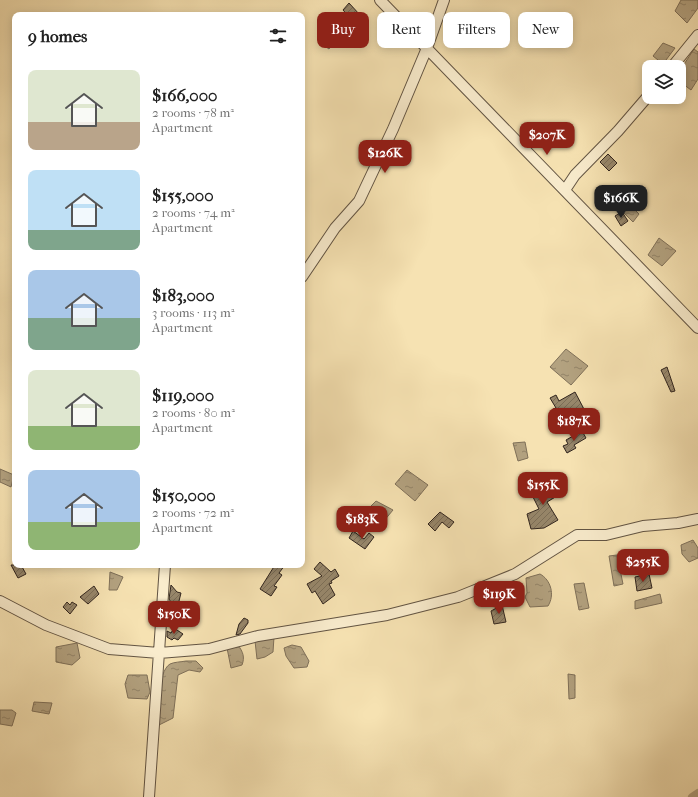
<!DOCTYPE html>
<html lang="en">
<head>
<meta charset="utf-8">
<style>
	:root { --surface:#fff; --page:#f6f6f6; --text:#222; --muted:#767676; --accent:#8f2418 }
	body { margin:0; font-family:"IM FELL French Canon",serif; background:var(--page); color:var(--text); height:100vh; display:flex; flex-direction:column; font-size:15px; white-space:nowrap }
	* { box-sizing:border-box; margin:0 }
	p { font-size:13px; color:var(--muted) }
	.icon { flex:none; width:22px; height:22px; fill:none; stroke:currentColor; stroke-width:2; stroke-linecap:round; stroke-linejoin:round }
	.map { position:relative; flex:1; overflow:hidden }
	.side { position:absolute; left:12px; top:12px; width:293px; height:556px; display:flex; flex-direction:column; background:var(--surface); border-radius:8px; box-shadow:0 2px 10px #0003 }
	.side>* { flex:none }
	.guide { position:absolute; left:317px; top:12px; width:321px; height:36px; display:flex; gap:8px }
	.fabs { position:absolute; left:642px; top:60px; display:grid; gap:8px }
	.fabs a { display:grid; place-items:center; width:44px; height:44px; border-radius:8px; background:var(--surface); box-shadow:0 2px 10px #0003; font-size:20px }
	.price { position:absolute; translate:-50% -34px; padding:0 9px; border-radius:8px; background:var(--accent); color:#fff; font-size:13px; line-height:26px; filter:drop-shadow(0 1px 2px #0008) }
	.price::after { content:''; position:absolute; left:50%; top:24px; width:12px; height:9px; margin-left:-6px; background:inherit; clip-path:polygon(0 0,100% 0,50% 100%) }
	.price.active { background:#222; color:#fff }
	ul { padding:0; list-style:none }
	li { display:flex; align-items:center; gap:12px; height:100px; padding:0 16px }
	li span { display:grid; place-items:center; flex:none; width:112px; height:80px; border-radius:8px; color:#555 }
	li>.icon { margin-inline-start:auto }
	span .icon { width:48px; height:48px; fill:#fffc; stroke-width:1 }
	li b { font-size:17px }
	h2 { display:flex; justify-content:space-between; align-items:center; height:48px; padding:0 16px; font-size:17px }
	.pill { padding:0 14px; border-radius:8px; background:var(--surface); box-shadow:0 2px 10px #0003; font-size:14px; line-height:36px }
	.pill.active { background:var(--accent); color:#fff }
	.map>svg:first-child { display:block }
</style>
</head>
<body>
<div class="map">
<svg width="698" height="797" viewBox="0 0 698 797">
	<defs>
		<pattern id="water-ripples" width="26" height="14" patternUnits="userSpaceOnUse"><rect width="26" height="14" fill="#b3a280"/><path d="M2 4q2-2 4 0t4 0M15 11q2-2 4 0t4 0" fill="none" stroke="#928468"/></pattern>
		<pattern id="building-hatch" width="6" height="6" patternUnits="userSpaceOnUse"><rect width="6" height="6" fill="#97876b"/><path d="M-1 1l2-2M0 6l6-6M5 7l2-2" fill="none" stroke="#7c6e57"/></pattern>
	</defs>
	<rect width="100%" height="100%" fill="#f6e2b2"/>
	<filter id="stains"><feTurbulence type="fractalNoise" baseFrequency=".005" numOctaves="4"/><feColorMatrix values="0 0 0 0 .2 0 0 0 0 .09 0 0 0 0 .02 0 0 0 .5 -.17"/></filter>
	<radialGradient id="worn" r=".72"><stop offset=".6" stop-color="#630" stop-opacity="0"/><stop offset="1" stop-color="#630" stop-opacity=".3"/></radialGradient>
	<path fill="url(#water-ripples)" stroke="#7f7059" d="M681,0H698V8L687,23L675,11Z
		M333,25L340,34L329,49L319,42Z
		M663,43L675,48L663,64L653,56Z
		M694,49L698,52V79L691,90L679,81V72Z
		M628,203L639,214L633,222L619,208Z
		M659,238L676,251L662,266L648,255Z
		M566,349L588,366L571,385L550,367Z
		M525,442L528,458L518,461L513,443Z
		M0,469L14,475L11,487L0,482Z
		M407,470L428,485L415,501L395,484Z
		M376,501L393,510L383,522L367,510Z
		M693,540L698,548V558L689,562L682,554L681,545Z
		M617,555L623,584L614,586L609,556Z
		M110,572L123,577L117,590H109Z
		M540,574C551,580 555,595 548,606L530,607L525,597L527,593L526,578Z
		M584,583L589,608L579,610L574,584Z
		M660,594L662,603L635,609V601Z
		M274,637L273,652L265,657L257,659L255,641Z
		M77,643L80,658L72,665L56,662V647Z
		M238,645C243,652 245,657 242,665L231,668L227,648Z
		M292,645L301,647L309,661L307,667L294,668L286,656L284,648Z
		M186,661H196L203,668L200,672L189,670L178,675L173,718L159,725C159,711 157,672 170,664C174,662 181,662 186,661Z
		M568,674L575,675V698L569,699Z
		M128,675H147L150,692L147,699L128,698L125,684Z
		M34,702L52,703L49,714L32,711Z
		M0,710H12L16,713L12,726L0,724Z"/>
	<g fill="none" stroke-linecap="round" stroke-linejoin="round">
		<path stroke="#b3a280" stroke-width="8" d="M692,797L698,793"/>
	</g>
	<path fill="url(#building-hatch)" stroke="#31251e" d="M349,3L360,15L352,20L343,10Z
		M608,154L617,163L609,171L600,162Z
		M622,212L628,221L621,226L615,216Z
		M667,367L675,391L671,392L661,370Z
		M575,392L585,411L581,414L585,422L575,428L570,419L561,424L553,409L556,408L550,398L556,395L559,401Z
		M582,431L586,438L574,445L576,448L567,453L563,446L568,444L566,440Z
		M534,481L541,491L556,483L562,493L547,502L558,520L544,528L531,529L527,514L539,509L527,485Z
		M440,512L454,522L449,528L442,522L435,531L428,524Z
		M353,531L364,539L369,533L374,537L365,549L349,538Z
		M320,562L331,572L335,569L339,576L331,581L332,583L329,584L335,595L323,604L315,591L312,593L307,584L322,576L314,569Z
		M11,565H21L26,574L18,578Z
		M275,565H285L279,573L282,575L274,586L277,587L271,596L260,589Z
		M649,574L652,588L637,591L635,577Z
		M171,585L177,592L181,593L178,605L172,604L169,599Z
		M94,586L99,594L88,604L80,597Z
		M67,602L70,605L72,602L77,605L70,614L63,607Z
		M502,605L506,622L494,624L491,611Z
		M244,618L248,620V623L240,634L236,635L239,624Z
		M174,628L183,634L178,640L174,638L172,640L167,637V631L171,633Z"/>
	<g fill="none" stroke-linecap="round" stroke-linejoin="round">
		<defs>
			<path id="minor" d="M380,0L698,328
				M672,67L698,35
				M565,190L575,175L618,131L649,95
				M302,277L335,228L359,201L393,129L427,48L444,0
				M0,601L46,625L109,649L159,653L209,649L258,636L387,615L458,597L515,574L577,535H606L643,526L678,523L698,519
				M149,797L165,565"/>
		</defs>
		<use href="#minor" stroke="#625443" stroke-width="12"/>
		<use href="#minor" stroke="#f9eccd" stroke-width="10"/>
	</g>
	<rect width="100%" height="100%" filter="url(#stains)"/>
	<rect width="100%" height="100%" fill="url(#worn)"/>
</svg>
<div class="fabs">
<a><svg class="icon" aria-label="layers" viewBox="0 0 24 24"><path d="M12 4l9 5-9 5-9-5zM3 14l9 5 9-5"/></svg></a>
</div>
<b class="price" style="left:547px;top:156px">$207K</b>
<b class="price" style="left:385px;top:174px">$126K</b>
<b class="price active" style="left:621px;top:219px">$166K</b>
<b class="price" style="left:574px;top:442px">$187K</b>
<b class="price" style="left:543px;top:506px">$155K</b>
<b class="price" style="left:362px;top:540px">$183K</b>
<b class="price" style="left:643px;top:583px">$255K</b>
<b class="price" style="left:499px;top:615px">$119K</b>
<b class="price" style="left:174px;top:635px">$150K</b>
<div class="guide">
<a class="pill active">Buy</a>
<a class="pill">Rent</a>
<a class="pill">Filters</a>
<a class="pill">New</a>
</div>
<section class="side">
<h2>9 homes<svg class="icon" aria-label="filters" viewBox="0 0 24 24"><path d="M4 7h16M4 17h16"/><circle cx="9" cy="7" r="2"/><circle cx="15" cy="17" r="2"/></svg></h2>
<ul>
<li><span style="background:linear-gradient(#dfe7d0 65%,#b9a48a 0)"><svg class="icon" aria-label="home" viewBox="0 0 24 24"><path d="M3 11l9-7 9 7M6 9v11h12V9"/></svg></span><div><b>$166,000</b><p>2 rooms · 78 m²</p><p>Apartment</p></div></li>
<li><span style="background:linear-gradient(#bfe0f5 75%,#7fa58c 0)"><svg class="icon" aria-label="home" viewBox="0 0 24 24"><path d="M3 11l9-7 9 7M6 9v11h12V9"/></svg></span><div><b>$155,000</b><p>2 rooms · 74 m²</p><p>Apartment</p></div></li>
<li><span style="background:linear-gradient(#a9c7e8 60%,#7fa58c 0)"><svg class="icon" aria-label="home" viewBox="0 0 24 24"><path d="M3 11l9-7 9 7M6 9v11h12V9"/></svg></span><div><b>$183,000</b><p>3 rooms · 113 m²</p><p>Apartment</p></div></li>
<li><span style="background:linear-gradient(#dfe7d0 70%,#8fb573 0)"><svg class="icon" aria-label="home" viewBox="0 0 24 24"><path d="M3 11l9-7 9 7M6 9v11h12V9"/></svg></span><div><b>$119,000</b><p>2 rooms · 80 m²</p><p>Apartment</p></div></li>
<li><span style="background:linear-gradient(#a9c7e8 65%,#8fb573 0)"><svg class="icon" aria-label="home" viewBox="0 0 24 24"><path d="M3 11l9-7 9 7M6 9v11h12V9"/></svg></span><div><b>$150,000</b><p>2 rooms · 72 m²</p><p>Apartment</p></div></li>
</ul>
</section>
</div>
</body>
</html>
